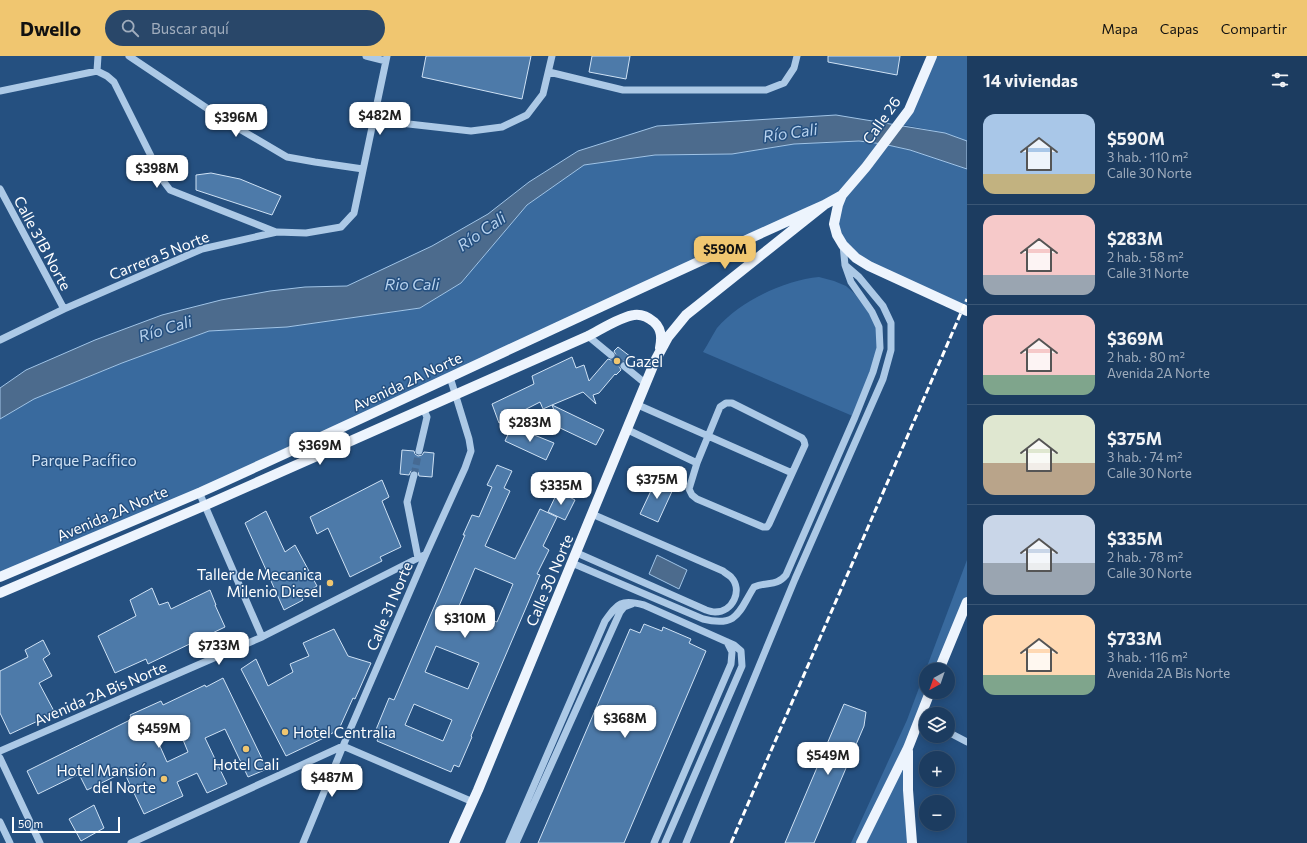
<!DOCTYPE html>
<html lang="es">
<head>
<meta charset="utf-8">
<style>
	:root { --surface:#1c3c60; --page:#294769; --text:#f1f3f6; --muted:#a0adbd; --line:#3a5675; --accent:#f0c670 }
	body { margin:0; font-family:Commissioner,sans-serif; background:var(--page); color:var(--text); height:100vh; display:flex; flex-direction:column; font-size:15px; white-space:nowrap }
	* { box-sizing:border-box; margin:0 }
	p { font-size:13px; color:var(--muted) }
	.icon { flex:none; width:22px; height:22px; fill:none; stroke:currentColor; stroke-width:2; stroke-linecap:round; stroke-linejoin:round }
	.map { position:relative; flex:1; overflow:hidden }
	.drawer { display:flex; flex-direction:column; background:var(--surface); width:340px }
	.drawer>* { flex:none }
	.needle { width:26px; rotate:220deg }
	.tools { position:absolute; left:919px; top:607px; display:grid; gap:8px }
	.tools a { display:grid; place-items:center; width:36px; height:36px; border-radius:50%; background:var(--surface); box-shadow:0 2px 10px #0003,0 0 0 1px var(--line); font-size:20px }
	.scale { position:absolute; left:12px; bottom:10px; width:108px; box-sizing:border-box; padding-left:4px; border:2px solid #fff; border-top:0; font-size:11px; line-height:14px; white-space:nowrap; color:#fff; -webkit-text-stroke:3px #255080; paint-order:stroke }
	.price { position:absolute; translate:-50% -34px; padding:0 9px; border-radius:8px; background:#fff; color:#222; font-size:13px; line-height:26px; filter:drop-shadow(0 1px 2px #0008) }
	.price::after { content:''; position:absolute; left:50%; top:24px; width:12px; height:9px; margin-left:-6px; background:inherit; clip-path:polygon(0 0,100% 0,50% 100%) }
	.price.active { background:var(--accent); color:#111 }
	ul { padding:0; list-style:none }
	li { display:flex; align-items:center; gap:12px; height:100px; padding:0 16px }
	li+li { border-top:1px solid var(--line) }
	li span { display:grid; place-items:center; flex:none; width:112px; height:80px; border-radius:12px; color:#555 }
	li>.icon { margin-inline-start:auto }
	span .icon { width:48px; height:48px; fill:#fffc; stroke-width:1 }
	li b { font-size:17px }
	h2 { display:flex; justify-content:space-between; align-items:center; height:48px; padding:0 16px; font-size:17px }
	header { display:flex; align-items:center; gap:24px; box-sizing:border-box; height:56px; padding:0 20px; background:var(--accent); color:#111 }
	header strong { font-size:19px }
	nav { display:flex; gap:22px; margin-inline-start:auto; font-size:14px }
	.search { width:280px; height:36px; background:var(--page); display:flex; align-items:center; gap:10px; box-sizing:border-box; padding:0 14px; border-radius:22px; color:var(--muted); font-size:15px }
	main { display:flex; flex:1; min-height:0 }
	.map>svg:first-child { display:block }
</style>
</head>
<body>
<header>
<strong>Dwello</strong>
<div class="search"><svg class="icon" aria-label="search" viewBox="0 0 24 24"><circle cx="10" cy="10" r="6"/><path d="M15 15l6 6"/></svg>Buscar aquí</div>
<nav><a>Mapa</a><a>Capas</a><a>Compartir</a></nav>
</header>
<main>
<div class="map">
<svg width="967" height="787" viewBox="0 0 967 787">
	<rect width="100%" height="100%" fill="#255080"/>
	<path fill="#396a9e" d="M932,0H967V85L945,77L900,68Z
		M859,85C896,89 933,99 967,113V255L869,210L837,179L842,139L457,318L0,521V363L34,343L122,307L209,275L287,271L420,252L461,227L527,149L584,109L655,99L732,98L794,88Z
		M819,221L834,225L846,230L855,238L879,271L880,292L855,361L703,296C708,288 712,280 717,272C740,245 785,224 819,221Z
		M967,504V546L939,614H926V636L908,692L912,787H851L907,664Z"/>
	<path fill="#4c6b8d" stroke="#a0c4e7" d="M836,59L945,77L967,85V113L910,94L883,88L859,85L794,88L732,98L655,99L584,109L527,149L461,227L420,252L287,271L209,275L122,307L34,343L0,363V332L26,314L95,284L162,259L221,244L270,235L305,231L347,230L432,190L488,158L529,126L578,95L657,70Z
		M657,499L687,514L679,533L649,518Z"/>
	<path fill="#4d7aa9" stroke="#cfe2f5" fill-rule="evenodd" d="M426,0H531L522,43L422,21Z
		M592,0H630L626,23L589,16Z
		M828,0H900L897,19L828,6Z
		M211,117L240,123L281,140L272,159L196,134V119Z
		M618,291L631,301L627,306L624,305L620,307L619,310L621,314L616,319L615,318L599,337L593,339L596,348L583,336L552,349L604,374L596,389L558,371L559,367L552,349L543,353L540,346L499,367L492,348L534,328L532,320L572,301L576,312L584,309L589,325L608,303L611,304L615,302L616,299L614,295Z
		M512,370L554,387L546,404L505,385Z
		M402,394L414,395L415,398L418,400L422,399L424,396L434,397L432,421L419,420L418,416L415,414L411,415L409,419L400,418Z
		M497,409L512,415L504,432L510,435L485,490L515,503L540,453L557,461L543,490L549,494L537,518L540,519L471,680L472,681L459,711L454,709L451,716L377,685L380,678L375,676L389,642L394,644L465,479H463L472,459L479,461L492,431L487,429ZM475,512L513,528L497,566L459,550ZM436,590L479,607L468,633L425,616ZM414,648L452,664L443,685L405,669Z
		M657,422L674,431L658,466L640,458Z
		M382,424L389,441L382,445L401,491L380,501L382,505L350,521L328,472L317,478L310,461Z
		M558,435L575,444L565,464L548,456Z
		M266,455L285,496L295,489L317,530L301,539L303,544L284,554L245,467Z
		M152,532L159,549L168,546L171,553L210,534L216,549H215L225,571L148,608L146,603L115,617L98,580L136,560L130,544Z
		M644,568L662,575L663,571L691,583L689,587L706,595L624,787H538L630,573L640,577Z
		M334,573L348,600L371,607L355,643L353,642L339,673L326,681L286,700L241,613L256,603L268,630L293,616L290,608L309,600L303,587Z
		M43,584L50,598L43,603L52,620L39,627L55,657L10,678L0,657V615L28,601L25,594Z
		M223,622L267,713L248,721L225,673L205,682L227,728L207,737L197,717L177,726L183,740L144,758L124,716L87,734L79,718L38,738L27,715L132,663L130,659L161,645L163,649L205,629L206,631ZM177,669L188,696L167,706L155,679Z
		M844,648L866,656L864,670L814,787H785Z
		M94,749L104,772L81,785L69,763Z"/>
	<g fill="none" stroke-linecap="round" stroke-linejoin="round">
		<path stroke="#466a93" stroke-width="7" stroke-dasharray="7 3.5" stroke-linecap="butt" d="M611,299L624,310
			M414,419L419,395"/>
		<path stroke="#acc9e6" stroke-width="7" d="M129,0L226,65L287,101L315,106L363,113
			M366,0L386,5
			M97,15L98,0
			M549,16L623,34H766L784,27L794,12L797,0
			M0,35L97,15L107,20L114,26L164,126L170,134L276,176
			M373,64L471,75L502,71L527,59L543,38L552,0
			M0,133L64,253
			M588,280L611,299
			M0,284L64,253L202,193L277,176L306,177L341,171L354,157L387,0
			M624,310L646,328
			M726,347H732L802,382L804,385L805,389L769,468L767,471H763L697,443L692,439L689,433L697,407L720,351Z
			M638,349L792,417
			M628,374L697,407
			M419,395L427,361L423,352
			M414,419L407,446L418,502
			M199,436L262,581
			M577,497L706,554C709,555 712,556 715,556C733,556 743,534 731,521C729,519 725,517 723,515L592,458
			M572,507L703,563C738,572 739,555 754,531C768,525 776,531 786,519L855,361L873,316L880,292L879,271L872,256L851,226L845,209
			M948,676L967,686
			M0,695L262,581L426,498
			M0,702L40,787
			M0,766L10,787
			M131,787L343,690L473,746
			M303,787L343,690L426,498L465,412L471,395L469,383L450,321
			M509,787L605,565C618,547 621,543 644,549L734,589L741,595L742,610L665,787
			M516,787L620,556L624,551L632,548
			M654,787L731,608L732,596L727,586
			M686,787L795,523L883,323L891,294V267L883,250L859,221L845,209L843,189"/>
		<path stroke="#edf4fd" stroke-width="10" d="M932,0L909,54L866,111L842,139L838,149L834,168L837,179L843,189L856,202L869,210L967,255
			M0,521C67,493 134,465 201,436C409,342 615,242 824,149
			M0,537L206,449L588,280C600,274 622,260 634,259C641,258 648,261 654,266C662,273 662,282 660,292
			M939,614L967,546
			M908,695V734L912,787
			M454,787L478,734L655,305L668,281L686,259L824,149L842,139
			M861,787L908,692L930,636"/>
		<path stroke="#fff" stroke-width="3" stroke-dasharray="7 3" stroke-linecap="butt" d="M731,787L967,243"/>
	</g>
	<g fill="#f0c670" stroke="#255080" stroke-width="1.5">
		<circle cx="617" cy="305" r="4"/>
		<circle cx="330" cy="527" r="4"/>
		<circle cx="285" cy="676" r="4"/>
		<circle cx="246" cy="693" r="4"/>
		<circle cx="164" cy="723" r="4"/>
	</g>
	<g text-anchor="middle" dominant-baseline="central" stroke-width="3" stroke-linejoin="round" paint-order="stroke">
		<g font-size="15" fill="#fff" stroke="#255080">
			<text transform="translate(881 64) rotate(-55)">Calle 26</text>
			<text transform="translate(43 187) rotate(62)">Calle 31B Norte</text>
			<text transform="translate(159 199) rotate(-22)">Carrera 5 Norte</text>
			<text transform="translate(407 325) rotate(-25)">Avenida 2A Norte</text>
			<text transform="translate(112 457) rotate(-23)">Avenida 2A Norte</text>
			<text transform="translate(549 524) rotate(-67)">Calle 30 Norte</text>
			<text transform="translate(389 550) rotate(-67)">Calle 31 Norte</text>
			<text transform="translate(100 637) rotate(-23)">Avenida 2A Bis Norte</text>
		</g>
		<g font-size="15" fill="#fff" stroke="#255080" text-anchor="start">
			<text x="625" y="305">Gazel</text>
			<text x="322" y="518" text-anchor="end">Taller de Mecanica<tspan x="322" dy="17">Milenio Diesel</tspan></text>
			<text x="293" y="676">Hotel Centralia</text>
			<text x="246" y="708" text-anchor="middle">Hotel Cali</text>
			<text x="156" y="714" text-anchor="end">Hotel Mansión<tspan x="156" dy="17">del Norte</tspan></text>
		</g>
		<g font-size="15" fill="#cfe2f5" stroke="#255080">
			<text x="84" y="404">Parque Pacífico</text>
		</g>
		<g font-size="16" font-style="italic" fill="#b7d2ee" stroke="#255080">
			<text transform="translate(790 76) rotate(-8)">Río Cali</text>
			<text transform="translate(481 175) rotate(-35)">Río Cali</text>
			<text x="412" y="227">Rio Cali</text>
			<text transform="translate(165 272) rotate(-17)">Río Cali</text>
		</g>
	</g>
</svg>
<div class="tools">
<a><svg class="needle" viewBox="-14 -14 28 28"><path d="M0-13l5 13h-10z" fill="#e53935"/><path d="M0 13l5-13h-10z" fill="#a0adbd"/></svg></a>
<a><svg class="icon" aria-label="layers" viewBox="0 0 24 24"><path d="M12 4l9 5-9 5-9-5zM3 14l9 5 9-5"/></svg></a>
<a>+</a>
<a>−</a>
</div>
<div class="scale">50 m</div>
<b class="price" style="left:380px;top:80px">$482M</b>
<b class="price" style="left:236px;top:82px">$396M</b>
<b class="price" style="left:157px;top:133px">$398M</b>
<b class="price active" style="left:725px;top:214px">$590M</b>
<b class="price" style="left:530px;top:387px">$283M</b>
<b class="price" style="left:320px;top:410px">$369M</b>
<b class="price" style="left:657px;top:444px">$375M</b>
<b class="price" style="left:561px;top:450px">$335M</b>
<b class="price" style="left:465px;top:583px">$310M</b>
<b class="price" style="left:219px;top:610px">$733M</b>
<b class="price" style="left:625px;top:683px">$368M</b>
<b class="price" style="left:159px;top:693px">$459M</b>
<b class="price" style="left:828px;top:720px">$549M</b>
<b class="price" style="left:332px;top:742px">$487M</b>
</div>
<section class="drawer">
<h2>14 viviendas<svg class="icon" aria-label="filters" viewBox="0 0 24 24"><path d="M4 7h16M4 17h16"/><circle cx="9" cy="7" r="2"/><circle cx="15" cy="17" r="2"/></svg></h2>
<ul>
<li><span style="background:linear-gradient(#a9c7e8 75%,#c2b280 0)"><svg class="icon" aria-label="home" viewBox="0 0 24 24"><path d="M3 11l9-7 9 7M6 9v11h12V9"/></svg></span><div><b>$590M</b><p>3 hab. · 110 m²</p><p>Calle 30 Norte</p></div></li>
<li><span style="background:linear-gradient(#f6c9c9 75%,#9aa5b1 0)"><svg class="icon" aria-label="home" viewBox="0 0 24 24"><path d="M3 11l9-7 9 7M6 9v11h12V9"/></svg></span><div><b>$283M</b><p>2 hab. · 58 m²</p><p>Calle 31 Norte</p></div></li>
<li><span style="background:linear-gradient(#f6c9c9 75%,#7fa58c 0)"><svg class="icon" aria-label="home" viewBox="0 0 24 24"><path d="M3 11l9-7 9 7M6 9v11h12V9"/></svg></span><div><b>$369M</b><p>2 hab. · 80 m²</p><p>Avenida 2A Norte</p></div></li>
<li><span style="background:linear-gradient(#dfe7d0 60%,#b9a48a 0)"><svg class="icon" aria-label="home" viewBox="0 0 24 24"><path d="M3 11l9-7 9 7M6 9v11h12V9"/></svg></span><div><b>$375M</b><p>3 hab. · 74 m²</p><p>Calle 30 Norte</p></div></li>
<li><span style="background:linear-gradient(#c9d6e8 60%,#9aa5b1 0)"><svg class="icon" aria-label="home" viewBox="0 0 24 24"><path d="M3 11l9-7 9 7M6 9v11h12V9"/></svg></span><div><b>$335M</b><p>2 hab. · 78 m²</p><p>Calle 30 Norte</p></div></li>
<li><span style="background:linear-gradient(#ffd9b3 75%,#7fa58c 0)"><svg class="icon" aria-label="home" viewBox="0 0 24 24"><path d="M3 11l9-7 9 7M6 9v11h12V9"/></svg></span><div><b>$733M</b><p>3 hab. · 116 m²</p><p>Avenida 2A Bis Norte</p></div></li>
</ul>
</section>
</main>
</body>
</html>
